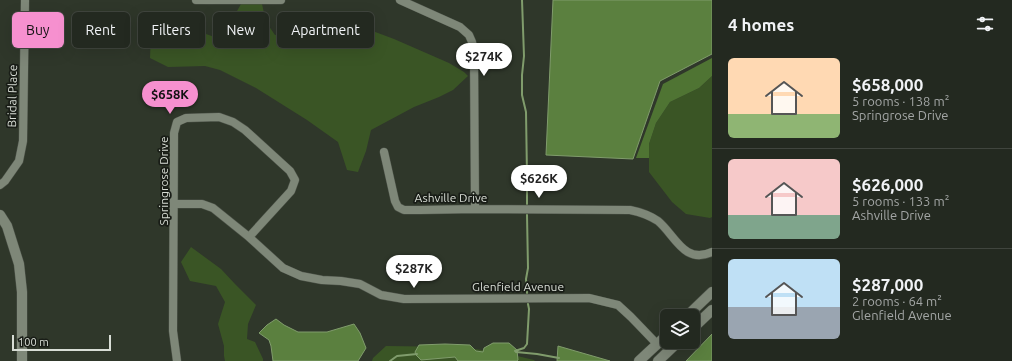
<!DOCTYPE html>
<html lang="en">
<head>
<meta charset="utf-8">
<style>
	:root { --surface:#232920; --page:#2f352d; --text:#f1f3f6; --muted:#a3a6a5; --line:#40453e; --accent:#f690cf }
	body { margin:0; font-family:Ubuntu,sans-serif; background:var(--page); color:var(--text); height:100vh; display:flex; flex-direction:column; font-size:15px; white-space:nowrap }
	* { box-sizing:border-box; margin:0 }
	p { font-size:13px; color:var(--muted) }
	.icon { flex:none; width:22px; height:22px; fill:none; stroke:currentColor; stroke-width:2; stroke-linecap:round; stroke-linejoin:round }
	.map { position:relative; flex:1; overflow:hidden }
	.details { display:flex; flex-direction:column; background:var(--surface); width:300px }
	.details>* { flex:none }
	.hud { position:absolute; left:12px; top:12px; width:380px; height:36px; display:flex; gap:8px }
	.controls { position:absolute; left:660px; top:309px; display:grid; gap:8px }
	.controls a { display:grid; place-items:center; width:40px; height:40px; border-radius:6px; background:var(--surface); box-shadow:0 4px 16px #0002,0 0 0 1px var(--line); font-size:20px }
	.scale { position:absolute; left:12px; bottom:10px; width:99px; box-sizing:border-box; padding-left:4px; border:2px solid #d8ddd5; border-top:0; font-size:11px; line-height:14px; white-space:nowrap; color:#d8ddd5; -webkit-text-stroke:3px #191d17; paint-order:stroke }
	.price { position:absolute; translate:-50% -34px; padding:0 9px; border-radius:14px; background:#fff; color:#222; font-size:13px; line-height:26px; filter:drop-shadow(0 1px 2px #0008) }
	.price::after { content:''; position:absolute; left:50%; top:24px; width:12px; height:9px; margin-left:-6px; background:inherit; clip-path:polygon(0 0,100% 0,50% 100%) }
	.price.selected { background:var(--accent); color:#111 }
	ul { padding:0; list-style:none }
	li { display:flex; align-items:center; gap:12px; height:100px; padding:0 16px }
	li+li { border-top:1px solid var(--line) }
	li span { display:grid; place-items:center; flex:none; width:112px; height:80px; border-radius:6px; color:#555 }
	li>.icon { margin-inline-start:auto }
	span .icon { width:48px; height:48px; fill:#fffc; stroke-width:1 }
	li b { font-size:17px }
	h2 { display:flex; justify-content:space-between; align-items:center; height:48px; padding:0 16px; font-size:17px }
	.pill { padding:0 14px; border-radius:6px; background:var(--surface); box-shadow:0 4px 16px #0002,0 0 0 1px var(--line); font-size:14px; line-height:36px }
	.pill.selected { background:var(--accent); color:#111 }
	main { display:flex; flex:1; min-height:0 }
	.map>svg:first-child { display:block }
</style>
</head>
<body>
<main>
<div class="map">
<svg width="712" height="361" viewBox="0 0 712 361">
	<rect width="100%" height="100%" fill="#2f372a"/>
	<path fill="#3a5525" d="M241,4H262L266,22L275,35L313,34L350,28L370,30L394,39L449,63L464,72L468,76L453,90L439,97L414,107L371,130L366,151L358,172L347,170L338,142L307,120L256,88L220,70L205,66L168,67L150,58L151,33H175L206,34L226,41L235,24L237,11Z
		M712,76V217L710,218L686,214L672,202L649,172V144L656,123L670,102L699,88Z
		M191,247L221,269L235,284L256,305L248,324L247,339L255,342L263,359V361H225L224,356V346L218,324L225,302L216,286L190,281L181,262Z
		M386,346L459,347L505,353L534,360L535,361H372L373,358Z"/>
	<path fill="#4f7433" d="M712,58V76L699,88L670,102L656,123L649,144V158H636L663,84Z"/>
	<path fill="#5b803f" stroke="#809c6c" d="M553,0H712V54L660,81L633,159L546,155Z
		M276,319L284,325L298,332H327L354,324L360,333L366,348L358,361H273L271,346L269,340L259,333L267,325Z
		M712,334V361H686Z
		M493,343H509L517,350L518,360L517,361H458L455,357L421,360L416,355L415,352L419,345L445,344L470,345L476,351L483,352L484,348Z
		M558,346L610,361H557Z"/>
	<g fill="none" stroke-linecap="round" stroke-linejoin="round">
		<path stroke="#809c6c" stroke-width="2" d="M522,0L524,56L522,75V95L526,112L527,176V204
			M527,293L526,279L528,268L527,215
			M515,351L524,348L527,344L529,309L528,304
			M516,352L537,354L559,358
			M390,361L397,356L417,354"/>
		<defs>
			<path id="street" d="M196,0H281
				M400,0L460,27L469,35L472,42L474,51L475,209
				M384,152L395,201L398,207L404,210H420L475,209L630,210C640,212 649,215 658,221C675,235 684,265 712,252
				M0,185L5,181L19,161L23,141L25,0
				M175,204H202L213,208L249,237L283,268L301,276L322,280L341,281L360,284L381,295L404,299L589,298L618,305L631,317L657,344
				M177,361L173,331L174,133L177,122L186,118L219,117L233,122L245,130L290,171L295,180L291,191L249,237"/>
			<path id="secondary" d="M0,215L7,226L19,264L22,292V361
				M687,316L712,292
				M693,328L712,310
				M639,361L667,335
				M658,361L678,342"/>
		</defs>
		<use href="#street" stroke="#4d5349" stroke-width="9"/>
		<use href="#secondary" stroke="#4d5349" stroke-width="11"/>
		<use href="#street" stroke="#7e8778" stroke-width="8"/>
		<use href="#secondary" stroke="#7e8778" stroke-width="10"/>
	</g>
	<g text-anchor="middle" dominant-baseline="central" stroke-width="3.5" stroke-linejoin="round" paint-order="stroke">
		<g font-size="12" fill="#d8ddd5" stroke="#191d17">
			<text transform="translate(12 96) rotate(-89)">Bridal Place</text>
			<text transform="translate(163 181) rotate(-90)">Springrose Drive</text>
			<text x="451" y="197">Ashville Drive</text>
			<text x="518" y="286">Glenfield Avenue</text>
		</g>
	</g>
</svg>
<div class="controls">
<a><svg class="icon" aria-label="layers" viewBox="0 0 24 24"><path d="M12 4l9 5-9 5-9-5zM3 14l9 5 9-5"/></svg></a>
</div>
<div class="scale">100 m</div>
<b class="price" style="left:484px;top:77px">$274K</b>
<b class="price selected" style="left:170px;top:115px">$658K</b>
<b class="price" style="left:539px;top:199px">$626K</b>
<b class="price" style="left:414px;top:289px">$287K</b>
<div class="hud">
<a class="pill selected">Buy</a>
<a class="pill">Rent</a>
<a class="pill">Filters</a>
<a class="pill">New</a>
<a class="pill">Apartment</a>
</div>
</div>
<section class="details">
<h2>4 homes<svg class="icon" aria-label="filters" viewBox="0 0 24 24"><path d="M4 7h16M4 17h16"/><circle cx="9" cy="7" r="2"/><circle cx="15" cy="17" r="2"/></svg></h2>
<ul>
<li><span style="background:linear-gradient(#ffd9b3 70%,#8fb573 0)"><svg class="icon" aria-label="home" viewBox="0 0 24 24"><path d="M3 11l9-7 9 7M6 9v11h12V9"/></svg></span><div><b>$658,000</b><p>5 rooms · 138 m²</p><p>Springrose Drive</p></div></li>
<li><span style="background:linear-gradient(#f6c9c9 70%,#7fa58c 0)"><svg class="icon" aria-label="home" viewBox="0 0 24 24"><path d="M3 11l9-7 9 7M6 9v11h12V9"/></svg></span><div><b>$626,000</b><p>5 rooms · 133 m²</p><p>Ashville Drive</p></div></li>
<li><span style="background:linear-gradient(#bfe0f5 60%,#9aa5b1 0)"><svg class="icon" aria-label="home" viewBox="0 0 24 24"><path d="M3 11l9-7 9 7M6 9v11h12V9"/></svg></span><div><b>$287,000</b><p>2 rooms · 64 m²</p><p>Glenfield Avenue</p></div></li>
</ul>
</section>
</main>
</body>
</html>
